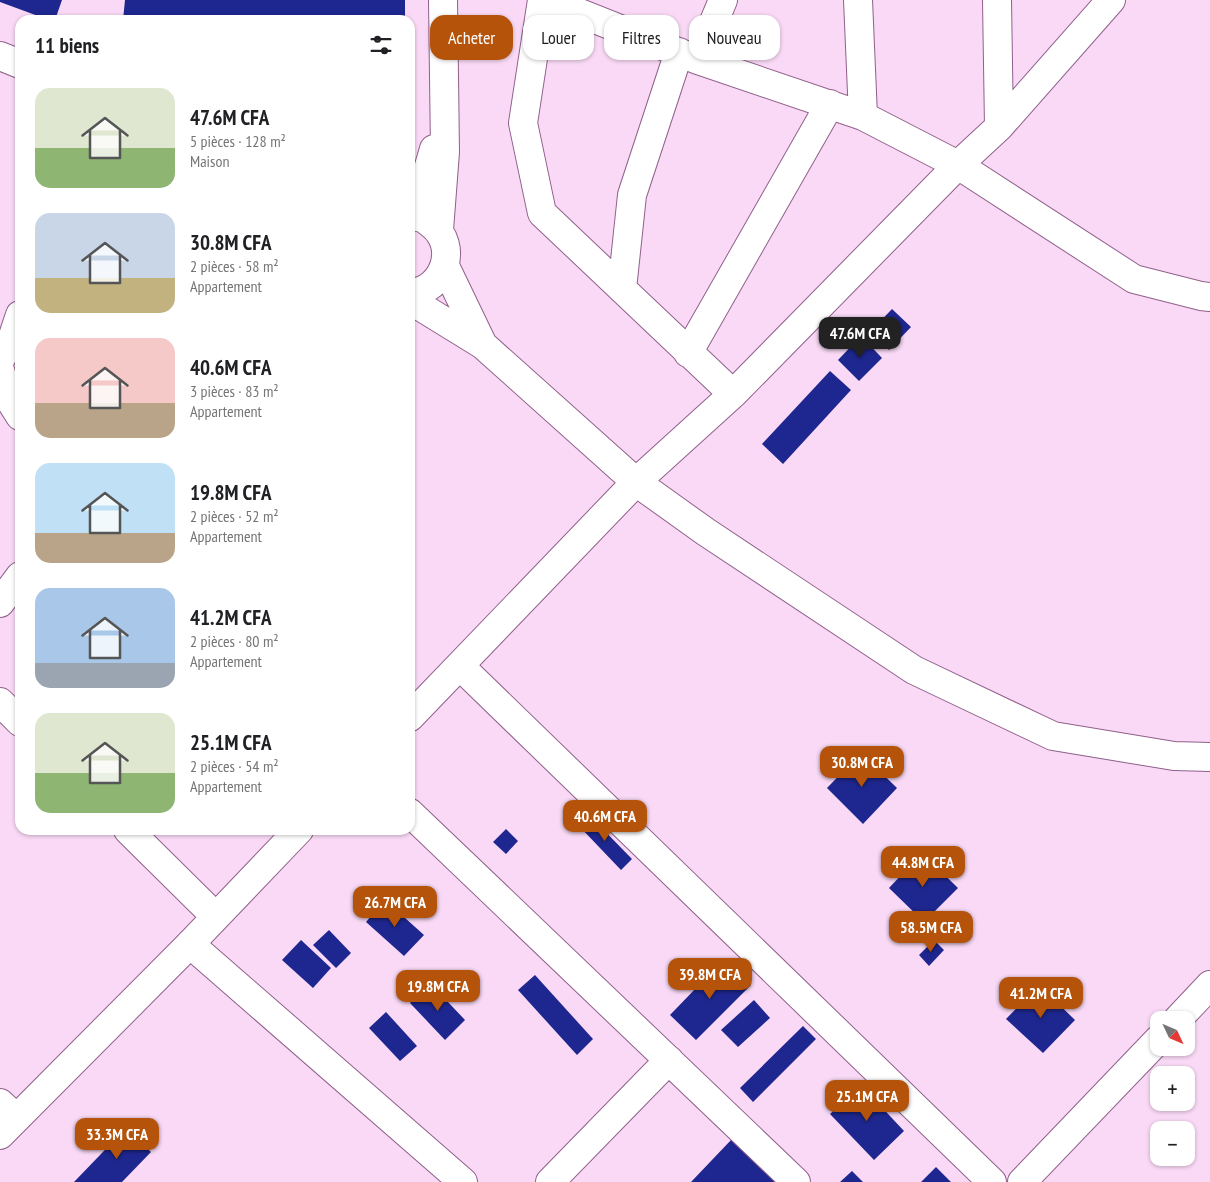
<!DOCTYPE html>
<html lang="fr">
<head>
<meta charset="utf-8">
<style>
	:root { --surface:#fff; --page:#f6f6f6; --text:#202124; --muted:#757577; --accent:#b45309 }
	body { margin:0; font-family:"PT Sans Narrow",sans-serif; background:var(--page); color:var(--text); height:100vh; display:flex; flex-direction:column; font-size:19px; white-space:nowrap }
	* { box-sizing:border-box; margin:0 }
	p { font-size:16px; color:var(--muted) }
	.icon { flex:none; width:28px; height:28px; fill:none; stroke:currentColor; stroke-width:2; stroke-linecap:round; stroke-linejoin:round }
	.map { position:relative; flex:1; overflow:hidden }
	.sheet { position:absolute; left:15px; top:15px; width:400px; height:820px; display:flex; flex-direction:column; background:var(--surface); border-radius:15px; box-shadow:0 1px 4px #0004 }
	.sheet>* { flex:none }
	.banner { position:absolute; left:430px; top:15px; width:475px; height:45px; display:flex; gap:10px }
	.needle { width:32px; rotate:134deg }
	.tools { position:absolute; left:1150px; top:1011px; display:grid; gap:10px }
	.tools a { display:grid; place-items:center; width:45px; height:45px; border-radius:10px; background:var(--surface); box-shadow:0 1px 4px #0004; font-size:25px }
	.price { position:absolute; translate:-50% -42px; padding:0 11px; border-radius:10px; background:var(--accent); color:#fff; font-size:16px; line-height:32px; filter:drop-shadow(0 1px 2px #0008) }
	.price::after { content:''; position:absolute; left:50%; top:30px; width:15px; height:11px; margin-left:-8px; background:inherit; clip-path:polygon(0 0,100% 0,50% 100%) }
	.price.current { background:#222; color:#fff }
	ul { padding:0; list-style:none }
	li { display:flex; align-items:center; gap:15px; height:125px; padding:0 20px }
	li span { display:grid; place-items:center; flex:none; width:140px; height:100px; border-radius:15px; color:#555 }
	li>.icon { margin-inline-start:auto }
	span .icon { width:60px; height:60px; fill:#fffc; stroke-width:1 }
	li b { font-size:21px }
	h2 { display:flex; justify-content:space-between; align-items:center; height:60px; padding:0 20px; font-size:21px }
	.chip { padding:0 18px; border-radius:15px; background:var(--surface); box-shadow:0 1px 4px #0004; font-size:18px; line-height:45px }
	.chip.current { background:var(--accent); color:#fff }
	.map>svg:first-child { display:block }
</style>
</head>
<body>
<div class="map">
<svg width="1210" height="1182" viewBox="0 0 1210 1182">
	<rect width="100%" height="100%" fill="#f9d9f5"/>
	<path fill="#1e278f" d="M0,0H62L55,20H49L0,2Z
		M125,0H405V20H123Z
		M892,309L911,327L889,350L870,332Z
		M861,336L882,358L859,381L838,360Z
		M830,371L851,390L783,464L762,444Z
		M861,753L897,788L863,824L827,788Z
		M589,815L632,859L621,870L578,825Z
		M506,829L518,841L506,854L493,842Z
		M922,853L958,888L924,922L889,888Z
		M385,900L424,935L404,956L366,922Z
		M329,930L351,953L336,968L313,945Z
		M301,940L331,968L313,988L282,960Z
		M934,940L944,950L929,966L919,955Z
		M724,959L751,985L696,1040L670,1015Z
		M535,975L593,1039L577,1055L518,990Z
		M430,983L465,1020L445,1040L410,1003Z
		M1039,985L1075,1020L1043,1053L1006,1019Z
		M754,1000L770,1018L738,1047L721,1030Z
		M386,1012L417,1046L400,1061L369,1028Z
		M803,1026L816,1039L753,1102L740,1088Z
		M861,1085L904,1131L874,1160L830,1114Z
		M126,1128L151,1152L122,1182H74Z
		M732,1139L776,1182H691Z
		M936,1167L951,1182H921Z
		M852,1171L863,1182H840Z"/>
	<g fill="none" stroke-linecap="round" stroke-linejoin="round">
		<defs>
			<path id="minor" d="M542,0L523,123L542,213L733,394
				M547,0L698,60L863,116L958,165L1134,279L1201,296L1210,297
				M858,0L863,116
				M997,0L999,127
				M1111,0L999,127L958,165L733,394L636,482L706,532L914,670L1053,736L1174,756L1210,757
				M0,56L20,64
				M698,60L723,0
				M622,289L632,195L679,52
				M688,353L830,104
				M0,360L13,336L20,315
				M0,370L8,397L20,416
				M0,603L20,576
				M460,666L992,1182
				M0,702L20,722
				M410,813L796,1182
				M128,830L215,916
				M190,944L463,1182
				M1177,1020L1210,985
				M0,1103L16,1118
				M550,1182L669,1060
				M1022,1182L1159,1039"/>
			<path id="tertiary" d="M410,207L424,183L434,149
				M410,216C414,217 418,217 422,218C425,219 428,222 431,224C460,246 444,291 410,293
				M439,230L445,152L443,0
				M445,266L483,345
				M410,300L483,345L636,482L410,717
				M0,1135L190,944L299,830"/>
		</defs>
		<use href="#minor" stroke="#90608b" stroke-width="30"/>
		<use href="#tertiary" stroke="#90608b" stroke-width="30"/>
		<use href="#minor" stroke="#fff" stroke-width="28"/>
		<use href="#tertiary" stroke="#fff" stroke-width="28"/>
	</g>
</svg>
<div class="tools">
<a><svg class="needle" viewBox="-14 -14 28 28"><path d="M0-13l5 13h-10z" fill="#e53935"/><path d="M0 13l5-13h-10z" fill="#757577"/></svg></a>
<a>+</a>
<a>−</a>
</div>
<b class="price current" style="left:860px;top:359px">47.6M CFA</b>
<b class="price" style="left:862px;top:788px">30.8M CFA</b>
<b class="price" style="left:605px;top:842px">40.6M CFA</b>
<b class="price" style="left:923px;top:888px">44.8M CFA</b>
<b class="price" style="left:395px;top:928px">26.7M CFA</b>
<b class="price" style="left:931px;top:953px">58.5M CFA</b>
<b class="price" style="left:710px;top:1000px">39.8M CFA</b>
<b class="price" style="left:438px;top:1012px">19.8M CFA</b>
<b class="price" style="left:1041px;top:1019px">41.2M CFA</b>
<b class="price" style="left:867px;top:1122px">25.1M CFA</b>
<b class="price" style="left:117px;top:1160px">33.3M CFA</b>
<div class="banner">
<a class="chip current">Acheter</a>
<a class="chip">Louer</a>
<a class="chip">Filtres</a>
<a class="chip">Nouveau</a>
</div>
<section class="sheet">
<h2>11 biens<svg class="icon" aria-label="filters" viewBox="0 0 24 24"><path d="M4 7h16M4 17h16"/><circle cx="9" cy="7" r="2"/><circle cx="15" cy="17" r="2"/></svg></h2>
<ul>
<li><span style="background:linear-gradient(#dfe7d0 60%,#8fb573 0)"><svg class="icon" aria-label="home" viewBox="0 0 24 24"><path d="M3 11l9-7 9 7M6 9v11h12V9"/></svg></span><div><b>47.6M CFA</b><p>5 pièces · 128 m²</p><p>Maison</p></div></li>
<li><span style="background:linear-gradient(#c9d6e8 65%,#c2b280 0)"><svg class="icon" aria-label="home" viewBox="0 0 24 24"><path d="M3 11l9-7 9 7M6 9v11h12V9"/></svg></span><div><b>30.8M CFA</b><p>2 pièces · 58 m²</p><p>Appartement</p></div></li>
<li><span style="background:linear-gradient(#f6c9c9 65%,#b9a48a 0)"><svg class="icon" aria-label="home" viewBox="0 0 24 24"><path d="M3 11l9-7 9 7M6 9v11h12V9"/></svg></span><div><b>40.6M CFA</b><p>3 pièces · 83 m²</p><p>Appartement</p></div></li>
<li><span style="background:linear-gradient(#bfe0f5 70%,#b9a48a 0)"><svg class="icon" aria-label="home" viewBox="0 0 24 24"><path d="M3 11l9-7 9 7M6 9v11h12V9"/></svg></span><div><b>19.8M CFA</b><p>2 pièces · 52 m²</p><p>Appartement</p></div></li>
<li><span style="background:linear-gradient(#a9c7e8 75%,#9aa5b1 0)"><svg class="icon" aria-label="home" viewBox="0 0 24 24"><path d="M3 11l9-7 9 7M6 9v11h12V9"/></svg></span><div><b>41.2M CFA</b><p>2 pièces · 80 m²</p><p>Appartement</p></div></li>
<li><span style="background:linear-gradient(#dfe7d0 60%,#8fb573 0)"><svg class="icon" aria-label="home" viewBox="0 0 24 24"><path d="M3 11l9-7 9 7M6 9v11h12V9"/></svg></span><div><b>25.1M CFA</b><p>2 pièces · 54 m²</p><p>Appartement</p></div></li>
</ul>
</section>
</div>
</body>
</html>
